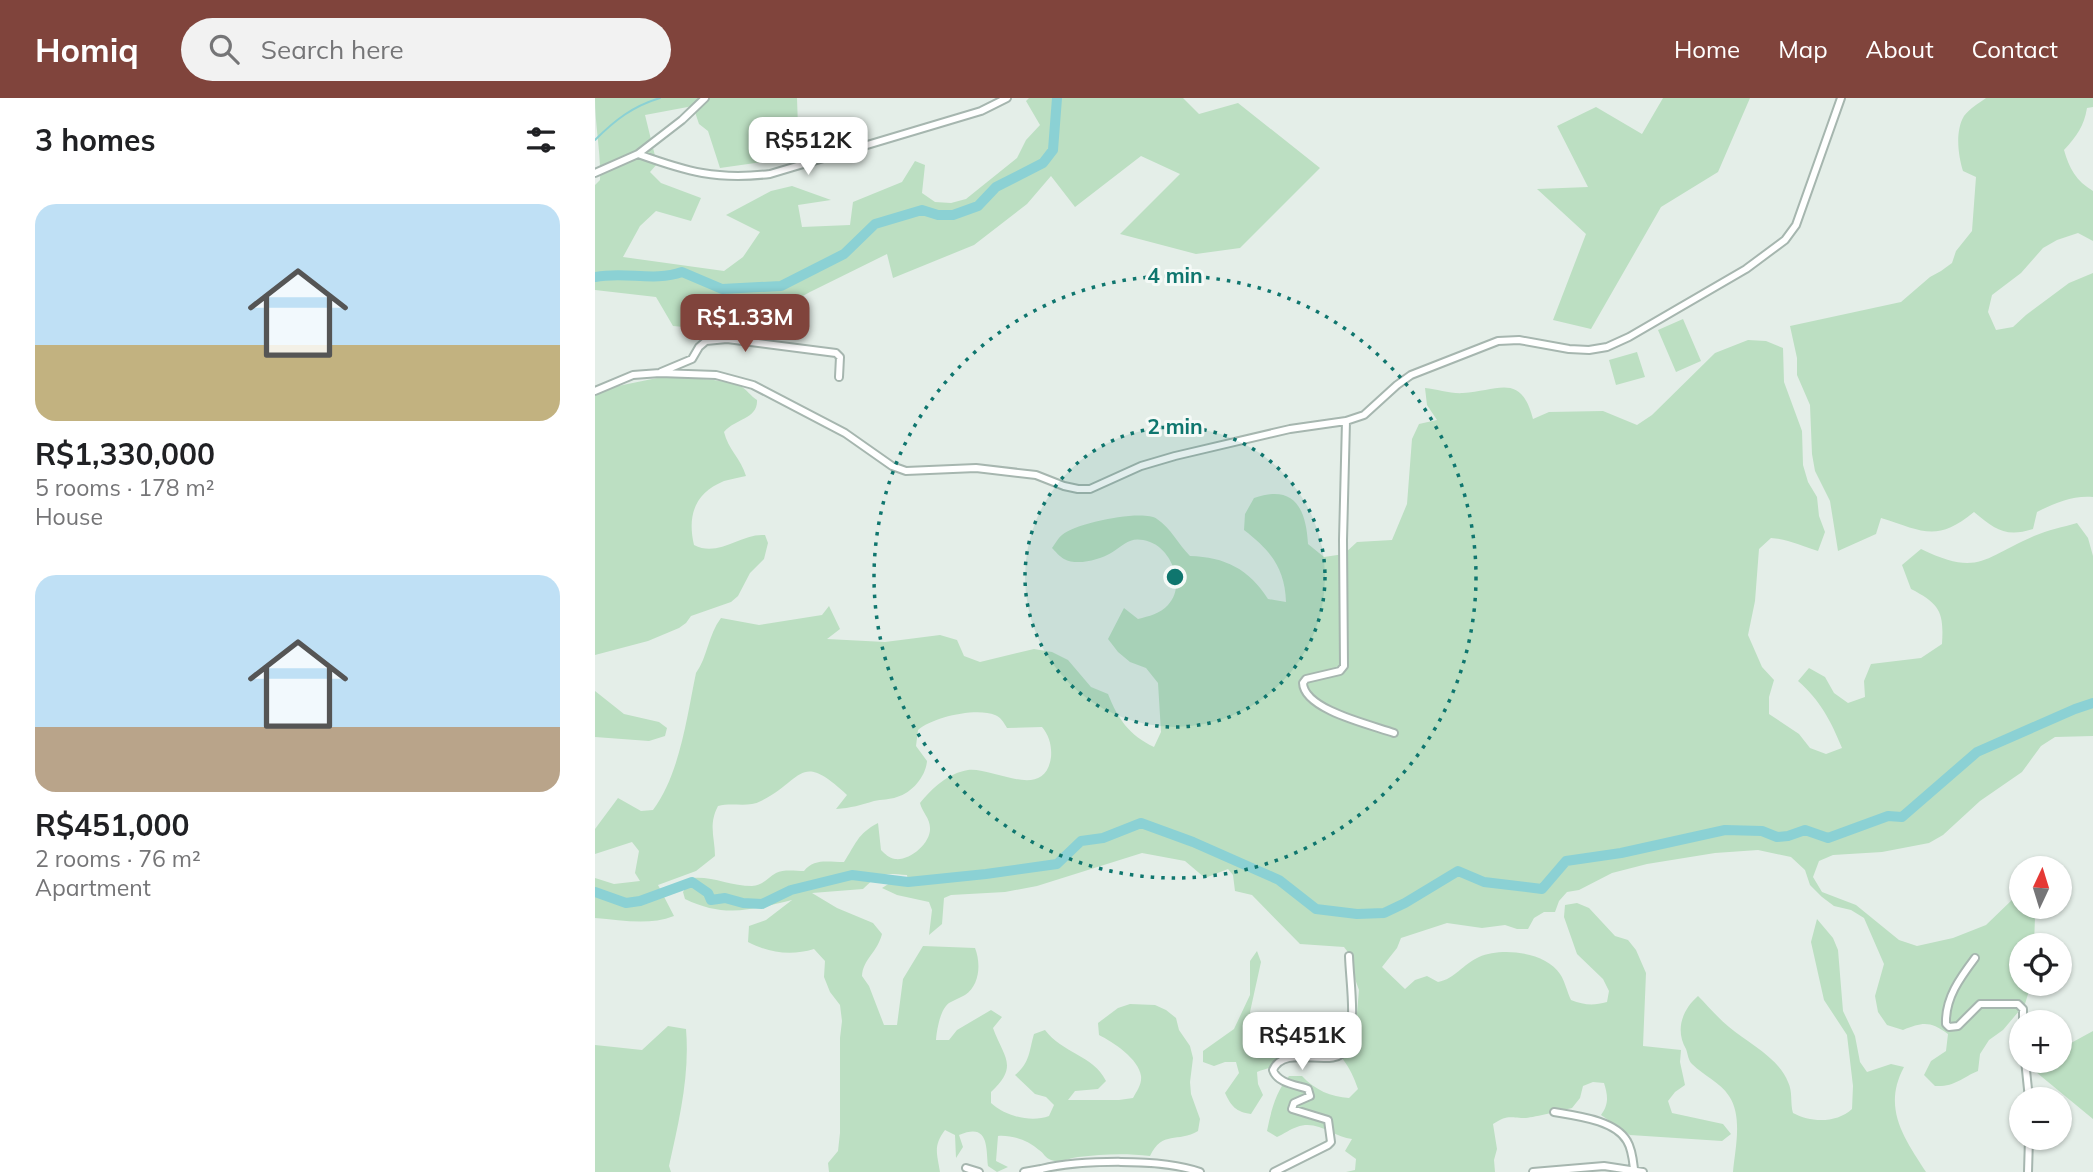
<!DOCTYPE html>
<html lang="en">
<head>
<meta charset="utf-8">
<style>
	:root { --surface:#fff; --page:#f2f2f2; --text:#202124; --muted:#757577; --accent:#80443c }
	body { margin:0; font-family:Mulish,sans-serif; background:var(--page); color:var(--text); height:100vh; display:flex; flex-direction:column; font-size:26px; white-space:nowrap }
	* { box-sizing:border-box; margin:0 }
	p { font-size:23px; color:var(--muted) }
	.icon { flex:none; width:38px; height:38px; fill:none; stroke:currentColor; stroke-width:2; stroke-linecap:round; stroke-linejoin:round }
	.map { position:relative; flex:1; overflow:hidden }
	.panel { display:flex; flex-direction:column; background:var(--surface); width:595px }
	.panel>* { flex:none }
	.needle { width:46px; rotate:4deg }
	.fabs { position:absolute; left:1414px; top:758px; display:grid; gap:14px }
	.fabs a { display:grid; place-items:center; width:63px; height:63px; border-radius:50%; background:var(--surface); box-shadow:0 2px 5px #0004; font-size:35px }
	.price { position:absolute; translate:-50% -60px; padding:0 16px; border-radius:14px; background:#fff; color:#222; font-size:23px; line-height:46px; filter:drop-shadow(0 2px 4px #0008) }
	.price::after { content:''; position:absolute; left:50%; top:42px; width:21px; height:16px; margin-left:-10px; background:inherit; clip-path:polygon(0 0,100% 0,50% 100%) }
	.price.selected { background:var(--accent); color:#fff }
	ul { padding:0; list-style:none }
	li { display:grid; align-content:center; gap:14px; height:371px; padding:0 35px }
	li span { display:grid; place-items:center; height:217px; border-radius:21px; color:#555 }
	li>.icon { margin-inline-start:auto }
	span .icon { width:126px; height:126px; fill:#fffc; stroke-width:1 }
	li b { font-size:30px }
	h2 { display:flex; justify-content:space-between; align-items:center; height:84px; padding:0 35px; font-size:30px }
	header { display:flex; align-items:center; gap:42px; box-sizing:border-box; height:98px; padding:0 35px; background:var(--accent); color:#fff }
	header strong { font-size:33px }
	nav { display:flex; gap:38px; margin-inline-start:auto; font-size:24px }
	.search { width:490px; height:63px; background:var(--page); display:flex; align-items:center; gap:18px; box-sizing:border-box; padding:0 24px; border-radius:38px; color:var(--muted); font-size:26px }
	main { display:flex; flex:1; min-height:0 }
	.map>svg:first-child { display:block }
</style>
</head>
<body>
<header>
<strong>Homiq</strong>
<div class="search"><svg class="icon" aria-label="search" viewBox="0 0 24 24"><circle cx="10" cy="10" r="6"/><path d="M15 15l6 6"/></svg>Search here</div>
<nav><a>Home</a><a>Map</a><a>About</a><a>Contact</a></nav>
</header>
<main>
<section class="panel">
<h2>3 homes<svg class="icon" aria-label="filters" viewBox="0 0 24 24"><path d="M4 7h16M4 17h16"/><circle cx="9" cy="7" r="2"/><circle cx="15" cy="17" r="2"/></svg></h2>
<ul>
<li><span style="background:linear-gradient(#bfe0f5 65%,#c2b280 0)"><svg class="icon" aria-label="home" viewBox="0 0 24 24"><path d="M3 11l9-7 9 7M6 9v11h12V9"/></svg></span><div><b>R$1,330,000</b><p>5 rooms · 178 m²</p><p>House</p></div></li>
<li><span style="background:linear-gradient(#bfe0f5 70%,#b9a48a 0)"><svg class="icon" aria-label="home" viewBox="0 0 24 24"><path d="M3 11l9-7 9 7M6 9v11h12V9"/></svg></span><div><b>R$451,000</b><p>2 rooms · 76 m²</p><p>Apartment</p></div></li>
</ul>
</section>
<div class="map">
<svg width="1498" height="1074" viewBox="0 0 1498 1074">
	<rect width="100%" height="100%" fill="#e4eee8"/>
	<path fill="#bcdfc2" d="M0,0H202L204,59L125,70L113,33L104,26L98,8L50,17L62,66L55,74L66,85L106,100L96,123L61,113L45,128L28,159L129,173L148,159L165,134L131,117L176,93L197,88L236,102L203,107L207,129L255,127L258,104L307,84L320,63L330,67L327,95L340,104L356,105L371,101L422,60L431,42L445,27L431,3L434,0H588L604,16L643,5L725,70L645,150L601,156L525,136L585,76L546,58L480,109L456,78L432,106L379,147L298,180L292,156L215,194L143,234L78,228L61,199L0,192V87L5,82C6,55 0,28 0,0Z
		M1068,0H1155L1123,74L1066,109L996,231L958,222L991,136L942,91L993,89L962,28L1001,9L1047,36Z
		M1391,0H1498V9L1492,10C1489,28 1482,38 1469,52C1474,70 1481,83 1498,93V143L1483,135L1462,142L1448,150L1426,175L1397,197L1393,214L1401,232L1418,229L1431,217L1474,185L1498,175V399C1479,397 1459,405 1442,414L1438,431C1410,440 1400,431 1379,414C1341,445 1328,433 1286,420L1281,436L1243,453L1235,403L1220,373L1217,356L1215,307L1202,277V260L1195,228L1306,204L1335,179L1346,173L1357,165L1361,153L1377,133L1381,79L1368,73C1363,57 1360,33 1369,18C1374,11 1384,5 1391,0Z
		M1088,221L1106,263L1081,274L1063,232Z
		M1153,242L1171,243L1188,250L1189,284L1207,333L1208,367L1213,384L1222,399L1224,418L1230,434L1223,453C1206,448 1193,441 1176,440L1164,451L1160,503L1153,537L1167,569L1179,582L1174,599V616L1204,636L1215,650L1231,656L1247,650C1236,623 1225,602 1203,583L1214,570L1230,579L1239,595L1253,605L1270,599L1269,583L1276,566L1326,560L1347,546C1349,514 1345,506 1316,491L1307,467L1326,451C1384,479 1388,460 1439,438C1453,432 1468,429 1482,425L1493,440L1498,458V638L1460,639L1446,648L1427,674L1385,703L1348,737L1334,745L1287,754L1238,757L1224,763L1218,779L1227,794L1261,807L1304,842L1322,848L1358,840L1391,827L1419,800L1426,801V808L1438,809L1440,819L1439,847H1426V886H1436L1430,906L1408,932L1394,942L1385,956L1383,973C1366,980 1360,989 1340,988L1329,977L1336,963L1351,953L1353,936C1335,923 1328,924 1308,932L1292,927L1283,914L1280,898L1289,866L1269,820L1256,812L1239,808L1227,799L1215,787L1210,772L1196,759L1163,752L1120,755L1052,766L1017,775L984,792L972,794L964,803L960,814H949L939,820L933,831H922L910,827L887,830L852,825L806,840L802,850L787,869L810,891L820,882L832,878L843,884C860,881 868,866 884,859C907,849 951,854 965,876C970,883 972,894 976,902C989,907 998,908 1012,904L1014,893L1008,881L982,856L969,819L970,807L982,805L994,810L1020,838L1033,842L1041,852L1051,875L1048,948L1086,952L1085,964L1090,987L1080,994L1073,1003L1077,1015L1128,1026L1136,1036L1127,1043L1035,1037L1006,1017C1014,1006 1013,998 1009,985L998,984L988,988L985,1000L977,1010C968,1012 940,1019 931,1020C915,1020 913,1016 898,1026L902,1051L899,1062L900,1074H751L760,1072L761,1061L750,1053L757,1041C739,1039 722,1021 702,1029C695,1031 689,1036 682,1039L672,1033C676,1013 681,993 694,978H707C720,992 736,999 754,1000L763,991C754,965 739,939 707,953C699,956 692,964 684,967C676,970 669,971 662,974L663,986L668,997L656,1016C641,1014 636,1008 630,995L644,975L641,964H630L619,968L608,964V953L639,931L655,897V863L662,853L666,864L655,914L659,926L684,943L721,937L727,926L737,918L750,919L762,915L764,892L756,870V858L749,849L705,846L657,797L640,793L638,777L633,771L610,780L590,763L547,755L442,788L410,794L356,797L349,800L347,826L334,837L337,812L334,804L302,797L287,790L295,785L313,784L312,777C289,775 285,774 268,791L217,795L242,810L278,825L287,836C282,855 268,861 267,878L274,888L289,927H302L308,881L328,848L380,850C386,865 385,887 370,897C365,900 359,902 354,905C345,912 342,931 341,942H354L362,932L396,912L407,919L398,930C409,960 424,968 396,994V1005C410,1018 436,1025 454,1018L459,1007L451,999L440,996L420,977C435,965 434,953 439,936L450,932C467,955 498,957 511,983L503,991L480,993L473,1002H524L538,1000C542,993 547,986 546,978C544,961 518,944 504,937L503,925L523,910L535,906L560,907L571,912L581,920L584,932L595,948L598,960L595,984L596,996L605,1021L603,1033C583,1045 567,1032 555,1058C531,1055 507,1056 483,1059C473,1060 466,1066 456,1062C450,1060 449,1055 444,1052C433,1042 417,1037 403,1038L401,1063L413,1069L402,1074L393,1068C391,1049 394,1024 364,1037L368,1049L361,1060L360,1037L350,1032C338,1048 342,1055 345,1074H234L233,1065L243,1053L245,1035V940L247,923L245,907L235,894L229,879L230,863L219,851C196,858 174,855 153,844L154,828L171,822L197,802C156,812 129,820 90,801L88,794L97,780C117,778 136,788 157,788C169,787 172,780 181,775C189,771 200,773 209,773C219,760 233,764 249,764C261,746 262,736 283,725L286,752C290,756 294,760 300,761C315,763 336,745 335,730C335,720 327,714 325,705C337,690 354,675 373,672C399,669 450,704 456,659C457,648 454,637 447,629L412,630C409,625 406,619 400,617C382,609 337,619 323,632L321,648L332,663C331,678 317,695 302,699C294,702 287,701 279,703C266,707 256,710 241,711L252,697C204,652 209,682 166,703C153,710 137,704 123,708C113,727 120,740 120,758L101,773L63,787L79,818C53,828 27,822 0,820V780L19,786L45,783L40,775L44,753L37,744L0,756V731L23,700L46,713L58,712C85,676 92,618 101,575C113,558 113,537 126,520L164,527L227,517L234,508L245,531L232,541L290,544L345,537L362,542L369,558L385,564L439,551L457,554L473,562L496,589L513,596C523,621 534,637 559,649L566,634L563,585L551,570L535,564L523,554L513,541L529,510L543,521C554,518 565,516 573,507C591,488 577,452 555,444C535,437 531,446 516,455C504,462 482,468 469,461C465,459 460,453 457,450C460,446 463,440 467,437C481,425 548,411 562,421C576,430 583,446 595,458C630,459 654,471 673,501L691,504C690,470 675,452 649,432L650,416L659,400C699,386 711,410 713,446L729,459L749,456L762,444L797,442L812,406L817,341L824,326L842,322L832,307L830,290C842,291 856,296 868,295C903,293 926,274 938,321L954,314L1008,313L1042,327L1057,317L1120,255Z
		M1042,254L1050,279L1021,287L1014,262Z
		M67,279C84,279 131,281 145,288C152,291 155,298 162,302C163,321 141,320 129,334C133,351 146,361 151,378C143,380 136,381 129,383C100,395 92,417 99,447C124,460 145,435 170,437L173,445L169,461L155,475L143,498L136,504L96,518L91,525L84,530L53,543L0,557V297L23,288Z
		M0,593L29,616L64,624L72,630L70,638L54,643L0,639Z
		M1222,821L1238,840L1243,852L1248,913L1260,938L1265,964L1272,974L1296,966L1309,969C1287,1010 1309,1040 1331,1074H1138C1140,1051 1148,1019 1134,998C1125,984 1109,978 1097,966C1093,962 1093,956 1091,951C1080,932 1087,912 1103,898C1113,908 1123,920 1134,929C1153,945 1184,960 1193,984C1198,994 1195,1005 1198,1015C1216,1025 1242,1025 1257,1011L1258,988L1252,937L1229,902L1216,844Z
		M73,928L91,931C95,977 84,1023 74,1068L76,1074H0V947L47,952Z
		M1498,933V1021L1435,969L1445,963L1465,962V951Z"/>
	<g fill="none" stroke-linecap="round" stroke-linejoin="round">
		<path stroke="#8bd1d4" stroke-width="2" d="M0,42C20,22 38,8 65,0"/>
		<path stroke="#8bd1d4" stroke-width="10" d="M0,179C30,173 59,184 87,174L127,191L186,188L249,156L280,126L327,112L343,117H358L383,108L401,89L448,65L458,52L462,0
			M0,794L31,805L45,803L97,784L113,795L116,802L130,800L148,805L167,806L196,792L257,777L313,784L391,776L462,766L486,743L508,740L546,725L598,744L684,782L721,811L762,816L789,815L810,805L863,773L889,784L947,791L971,763L1026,755L1130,732L1167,733L1182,739L1193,738L1210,732L1233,740L1293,718L1307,719L1382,654L1480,611L1498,605"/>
		<defs>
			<path id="minor" d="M43,56L87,22L110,0
				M0,75L43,56C93,74 121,82 175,76L386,13L412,0
				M66,274L97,261L104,249L111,243L132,241L241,255L245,259L244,279
				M0,293L38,277L65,275L121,277L158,287L250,335L297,368L311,373L381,370L441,377L469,388L483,391H495L546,368L580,358L695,331L751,323L769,317L802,287L816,277L903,243L924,242L974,251L994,252L1012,249L1034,239L1151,171L1190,142L1201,127L1246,0
				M751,323L748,442L749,568L745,573L711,581L708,585C709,612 777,627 799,635
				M1380,860C1365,880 1350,900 1351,926L1354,929L1363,928L1385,906H1423L1428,911V924
				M1430,962L1434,1001
				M959,1014C982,1018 1020,1022 1032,1043C1037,1051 1038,1062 1039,1071
				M371,1070L384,1074
				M429,1074L446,1071
				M445,1074L446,1071C485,1062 567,1060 605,1074
				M679,1074L733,1047L736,1044L733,1022L697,1011L699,1005L715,998L713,991C701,987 682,985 678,972C690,944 741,974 751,950C762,923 755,887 754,858
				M938,1074L1009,1068L1048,1074
				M1433,1074L1434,1040"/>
		</defs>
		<use href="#minor" stroke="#a6b6af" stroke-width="10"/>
		<use href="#minor" stroke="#fff" stroke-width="6"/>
	</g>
	<circle cx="580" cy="479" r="150" fill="#0f766e" fill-opacity=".12"/>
	<g fill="none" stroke="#0f766e" stroke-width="3.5" stroke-dasharray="3.5 7">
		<circle cx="580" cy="479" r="150"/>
		<circle cx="580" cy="479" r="301"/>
	</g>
	<circle cx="580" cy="479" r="10" fill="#0f766e" stroke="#f5faf7" stroke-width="3.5"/>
	<g font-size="21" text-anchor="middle" font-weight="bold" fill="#0f766e" stroke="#f5faf7" stroke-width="6" stroke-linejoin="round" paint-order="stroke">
		<text x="580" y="185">4 min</text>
		<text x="580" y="336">2 min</text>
	</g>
</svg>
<div class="fabs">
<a><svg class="needle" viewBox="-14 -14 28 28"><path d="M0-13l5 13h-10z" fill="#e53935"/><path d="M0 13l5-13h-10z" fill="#757577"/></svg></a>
<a><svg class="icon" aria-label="locate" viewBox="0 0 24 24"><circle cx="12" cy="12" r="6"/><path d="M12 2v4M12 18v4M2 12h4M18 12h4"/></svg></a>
<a>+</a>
<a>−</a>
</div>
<b class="price" style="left:213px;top:79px">R$512K</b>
<b class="price selected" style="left:150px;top:256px">R$1.33M</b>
<b class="price" style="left:707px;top:974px">R$451K</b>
</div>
</main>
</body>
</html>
